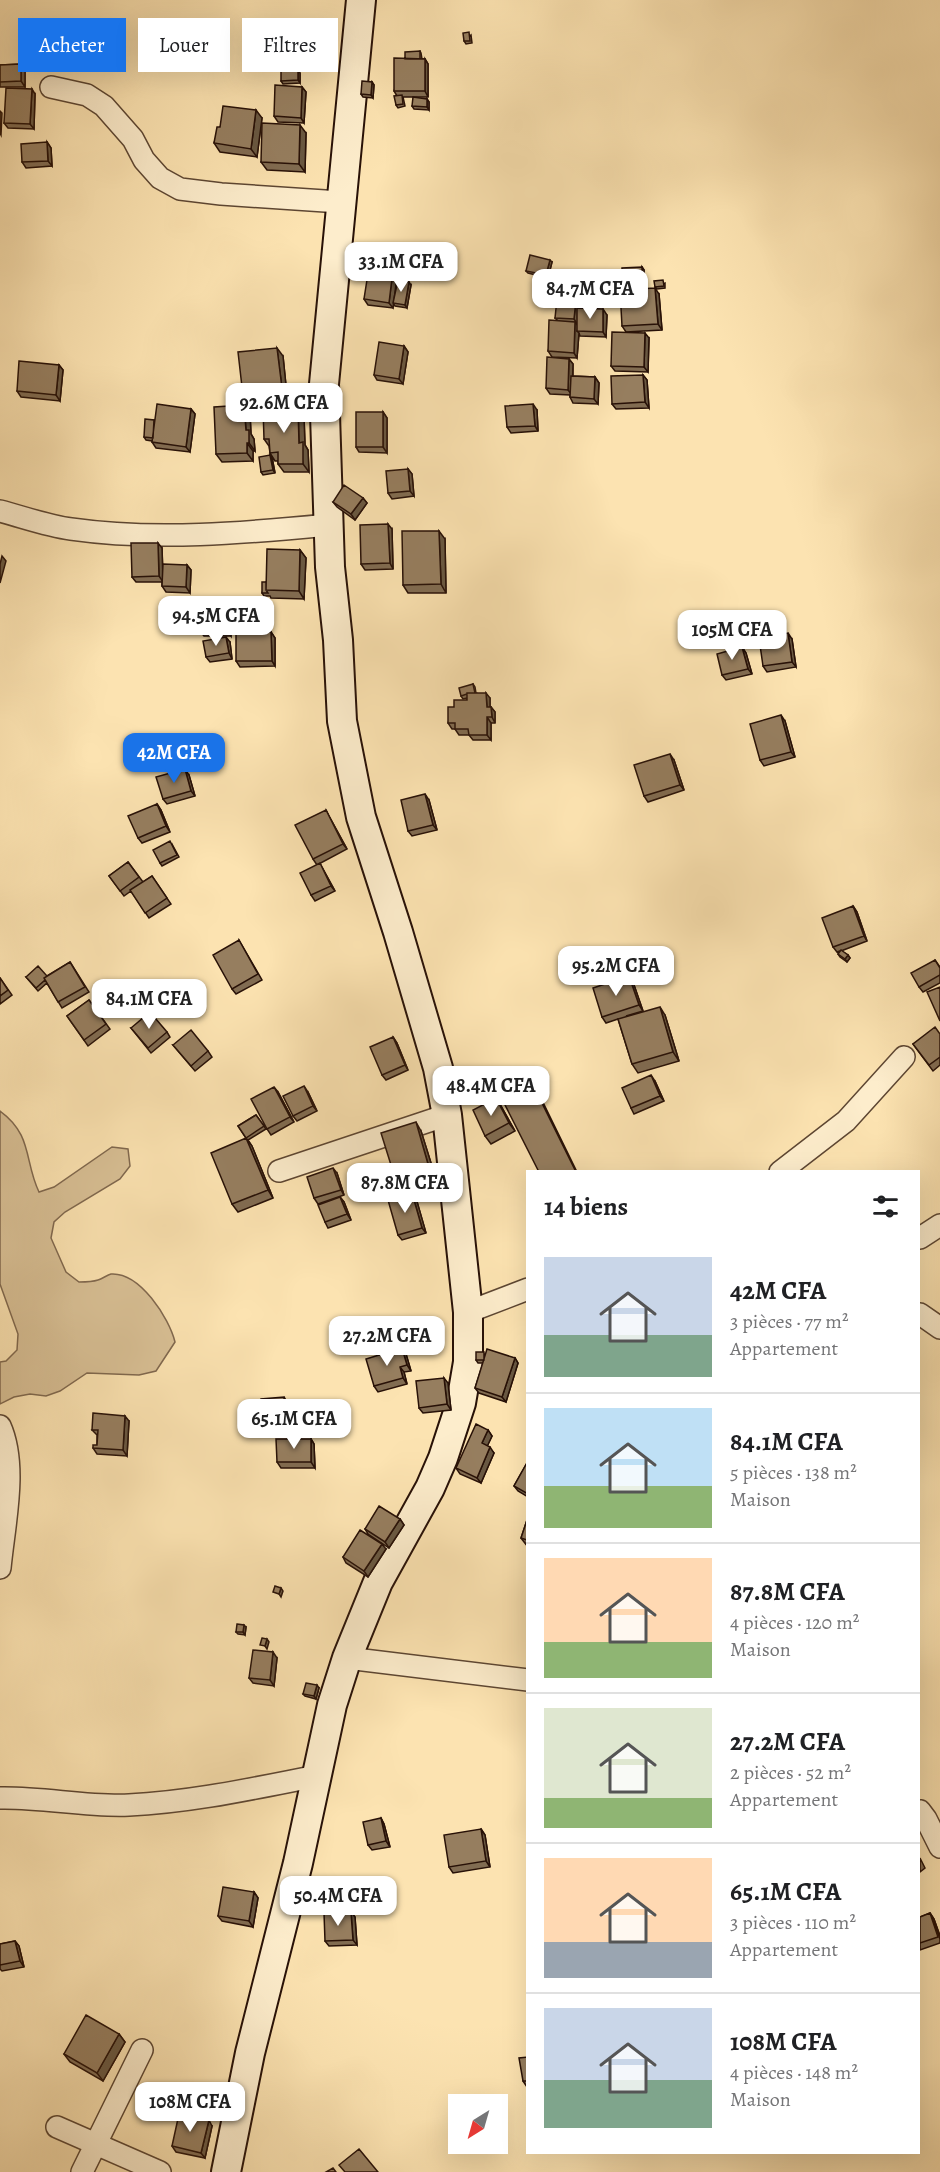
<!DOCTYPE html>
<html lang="fr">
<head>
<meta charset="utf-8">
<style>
	:root { --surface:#fff; --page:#f6f6f6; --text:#202124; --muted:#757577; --line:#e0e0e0; --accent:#1a73e8 }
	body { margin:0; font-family:Alegreya,serif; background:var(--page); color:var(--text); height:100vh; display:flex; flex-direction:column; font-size:22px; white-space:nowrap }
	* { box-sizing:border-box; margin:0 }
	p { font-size:20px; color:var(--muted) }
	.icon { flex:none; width:33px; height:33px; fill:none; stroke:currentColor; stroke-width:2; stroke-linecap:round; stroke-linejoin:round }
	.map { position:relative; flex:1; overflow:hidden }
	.side { position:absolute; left:526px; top:1170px; width:394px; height:984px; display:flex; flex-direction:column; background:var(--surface); border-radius:0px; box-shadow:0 6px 24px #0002 }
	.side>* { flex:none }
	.guide { position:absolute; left:18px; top:18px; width:418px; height:54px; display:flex; gap:12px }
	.needle { width:39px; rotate:217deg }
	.controls { position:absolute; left:448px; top:2094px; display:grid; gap:12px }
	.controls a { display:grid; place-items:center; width:60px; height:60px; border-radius:0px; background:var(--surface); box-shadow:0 6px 24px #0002; font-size:30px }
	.price { position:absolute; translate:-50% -51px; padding:0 14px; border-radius:12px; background:#fff; color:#222; font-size:20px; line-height:39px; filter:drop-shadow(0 2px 3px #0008) }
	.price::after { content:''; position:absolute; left:50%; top:36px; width:18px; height:14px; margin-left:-9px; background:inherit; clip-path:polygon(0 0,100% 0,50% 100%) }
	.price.active { background:var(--accent); color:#fff }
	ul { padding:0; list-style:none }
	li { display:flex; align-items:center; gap:18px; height:150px; padding:0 18px }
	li+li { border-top:2px solid var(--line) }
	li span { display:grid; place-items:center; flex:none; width:168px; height:120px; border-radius:0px; color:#555 }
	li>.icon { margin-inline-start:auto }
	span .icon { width:72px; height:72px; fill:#fffc; stroke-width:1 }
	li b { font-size:26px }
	h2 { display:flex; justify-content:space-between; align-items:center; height:72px; padding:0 18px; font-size:26px }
	.tag { padding:0 21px; border-radius:0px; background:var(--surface); box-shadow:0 6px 24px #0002; font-size:21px; line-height:54px }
	.tag.active { background:var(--accent); color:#fff }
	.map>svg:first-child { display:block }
</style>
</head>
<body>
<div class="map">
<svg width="940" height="2172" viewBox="0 0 940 2172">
	<rect width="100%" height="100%" fill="#fce3b1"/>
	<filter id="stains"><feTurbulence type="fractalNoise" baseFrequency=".00333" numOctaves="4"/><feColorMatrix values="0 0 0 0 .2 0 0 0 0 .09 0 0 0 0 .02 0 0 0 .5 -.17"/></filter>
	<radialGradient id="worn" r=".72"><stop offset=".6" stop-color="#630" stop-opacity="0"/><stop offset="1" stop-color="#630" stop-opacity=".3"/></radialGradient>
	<path fill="#d8bf94" stroke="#80684e" stroke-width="1.5" d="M0,1111C33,1135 24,1161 39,1192L54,1187L112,1147L128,1149L130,1166L120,1179L65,1212L54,1222L51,1238L66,1272L79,1282C85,1282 92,1282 98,1280C102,1279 107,1275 111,1274C140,1272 169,1318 175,1342L156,1371L139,1375L87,1373L60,1391L46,1396L30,1394L14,1397L0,1404V1362L6,1361L17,1350L18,1334L0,1284Z"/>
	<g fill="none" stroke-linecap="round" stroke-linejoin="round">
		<defs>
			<path id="street" d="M51,87L87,95L104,106L133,139L144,160L160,178L180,189L221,194L340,202
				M0,511C23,517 48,526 71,529C155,541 245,533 328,525
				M279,1171L447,1115
				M780,1172L846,1121L904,1057
				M920,1238L940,1225
				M468,1312L528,1289
				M920,1314L940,1328
				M0,1426C18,1466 4,1525 0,1568
				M347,1658L528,1680
				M0,1798C43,1797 86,1807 129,1805C193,1802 255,1788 317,1776
				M920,1811L926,1819L940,1847
				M57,2127L160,2172
				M82,2172L142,2050"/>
			<path id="secondary" d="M226,2172L250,2053L298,1863L332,1705L347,1658L378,1582L430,1488L443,1458L461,1403L468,1362V1312L447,1115L438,1068L398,932L361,817L342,721L338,640L330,567L324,384L361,0"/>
		</defs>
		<use href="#street" stroke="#5d4632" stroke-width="24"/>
		<use href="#secondary" stroke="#281107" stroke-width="32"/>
		<use href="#street" stroke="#fdedcc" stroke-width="21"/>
		<use href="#secondary" stroke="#fdedcc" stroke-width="28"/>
	</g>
	<path fill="#816c52" stroke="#281107" stroke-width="1.5" d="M471,35L472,43L466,44L464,41Z
		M420,51L421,53L422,59H425L428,64V97H403L405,106L398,108L396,105L397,96L394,91L405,59Z
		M21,64L25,70V87H0V65Z
		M298,71L300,73V83L283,84L281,81Z
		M372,82L374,85L373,98L363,97L361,94Z
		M302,87L306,92L304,123L278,122L274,116Z
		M35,94L34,129L8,128L4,123Z
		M427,99L429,102V110L414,109L412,106Z
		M262,118L257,157L220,152L214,143L220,127Z
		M306,133L305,172L267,170L261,162Z
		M47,142L51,148L52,166L26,168L22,162Z
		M552,262L548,278L528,273L526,271Z
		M642,267L644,270V284L624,285L622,282Z
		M393,270L397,276L394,297L411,285L407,308L395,306L393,303V308L368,305L364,299Z
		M665,283V288L657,289L655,287Z
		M659,294L662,330L626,332L622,326Z
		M576,300L579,306V308L607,315L606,337L580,336L579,333L577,358L552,357L548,351L558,321L555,318Z
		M649,338L648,372L615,371L611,366Z
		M404,346L408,352L403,384L377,380L374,375Z
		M283,356L288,405L267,407L261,399V394L248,395L242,387Z
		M569,359L573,364V376L595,377L599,383L598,404L573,403L570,397V395L550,394L546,388Z
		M59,365L63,370L60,401L21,397L17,391Z
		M643,375L647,380L649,408L616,409L612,404Z
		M191,409L195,414L190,452L156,448L152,442V441L146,440L144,437L154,420Z
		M537,410L538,431L511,433L507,427Z
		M383,412L387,418V453L359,452L356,447Z
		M250,413L251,434L254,439L255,451H253V461L222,462L216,454Z
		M304,416L305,445L308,450L309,472H284L278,464V461H275L270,453L269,446L264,439Z
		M270,455L272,457L275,473L263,475L261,472Z
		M408,469L412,474L414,496L392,499L388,493Z
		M363,498L367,503L355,520L337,507L333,502Z
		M392,529L393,569L365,570L361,564Z
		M445,539L446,593H408L403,585Z
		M162,548L163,574L187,565L191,570L190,593L166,592L162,586V582H136L132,577Z
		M300,550L306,558L304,599L271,598L270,596H264L262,593L266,582Z
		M196,604L199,608L226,605L230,610L231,636H204L200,631V628L183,629L179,623Z
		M271,632L275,638V666L240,667L236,661Z
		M792,639L796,667L767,672L763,666Z
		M230,642L232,659L210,662L206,657Z
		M742,647L746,653L752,674L726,680L722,675Z
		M473,684L475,687L476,693L490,698V707H491L495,712V723H491V740H473L469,735H459L455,729H452L448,723L454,707L467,700V698L463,699L461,696Z
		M785,721L795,757L764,766L760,760Z
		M674,760L684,790L648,802L644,796Z
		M189,775L195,796L167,804L163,799Z
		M429,800L437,830L412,836L408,831Z
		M157,804L161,810L170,832L142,843L138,838Z
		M326,810L329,816L347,849L317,865L313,859Z
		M172,844L179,857L162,866L160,863Z
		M128,862L143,882L152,876L171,904L149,918L131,891L124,896L109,876Z
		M323,869L335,891L315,901L311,895Z
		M853,906L857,912L867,941L841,951L848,955L850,958L847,962L840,957L838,954L840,951L837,952L833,947Z
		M239,940L262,980L236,994L232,989Z
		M935,960L940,967V983L923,992L919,987Z
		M70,962L89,992L62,1008L47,983L38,991L26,977L47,976Z
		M0,978L12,995L0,1004Z
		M633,982L643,1011L626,1016L665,1015L679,1061L638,1073L632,1064L618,1019L606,1023L602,1017Z
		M89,1000L110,1029L88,1046L67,1016Z
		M131,1028L167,1032L170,1037L151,1053Z
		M940,1034V1065L933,1071L913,1044Z
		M393,1037L397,1043L408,1070L386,1080L382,1075Z
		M173,1045L208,1051L212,1057L195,1071Z
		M655,1081L664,1101L634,1114L631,1108Z
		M278,1092L294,1122L271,1135L267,1129Z
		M308,1092L317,1111L297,1121L293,1116Z
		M501,1106L515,1131L491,1144L485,1136Z
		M256,1115L266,1129L248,1140L252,1146L273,1198L238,1212L232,1204L246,1138L238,1126Z
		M421,1131L436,1179L401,1189L396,1181Z
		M337,1173L344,1195L318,1204L314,1198Z
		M412,1193L416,1198L426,1233L402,1240L398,1235Z
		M340,1197L344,1202L351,1220L328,1228L325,1222Z
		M406,1354L411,1371L404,1372L407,1384L378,1392L374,1386Z
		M486,1354L515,1358L518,1363L506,1402L479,1393L475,1388L483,1363H478L476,1360Z
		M448,1383L451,1410L423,1413L419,1408Z
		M287,1402L289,1421L266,1423L262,1417Z
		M129,1421L127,1456L97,1454L93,1448L97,1445V1435L92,1430Z
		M488,1430L492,1436L487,1446L494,1453L481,1483L460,1474L456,1468Z
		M311,1439L314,1444L315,1468H281L277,1462Z
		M528,1461V1497L518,1491L514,1486Z
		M528,1517V1547L521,1538Z
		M400,1519L404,1525L389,1548L368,1534L365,1529Z
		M386,1549L368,1577L346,1563L343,1557Z
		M246,1627L245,1635L238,1634L236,1632Z
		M277,1658L274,1686L253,1683L249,1678Z
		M319,1688L316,1699L305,1696L303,1694Z
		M381,1818L384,1824L390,1847L372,1850L368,1845Z
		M481,1829L485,1835L490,1867L453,1873L449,1867Z
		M920,1858L925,1868L920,1872Z
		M254,1892L258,1898L253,1927L222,1921L218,1916Z
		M351,1912L355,1917L357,1945L329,1946L325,1941Z
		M930,1913L934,1919L940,1936V1943L920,1950V1917Z
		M15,1941L19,1946L24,1967L2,1971L0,1969V1944Z
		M119,2034L125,2042L103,2081L70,2062L64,2054Z
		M528,2057V2087H527L523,2081Z
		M212,2126L205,2158L176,2152L172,2146Z"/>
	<path fill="#695842" stroke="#281107" stroke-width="1.5" d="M425,59L428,64V97L425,91Z
		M21,64L25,70V87L21,81Z
		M298,71L300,73V83L298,80Z
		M372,82L374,85L373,98L371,95Z
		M302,87L306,92L304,123L301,118Z
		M32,89L35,94L34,129L30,124Z
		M427,99L429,102V110L427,107Z
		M256,110L262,118L257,157L251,149Z
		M0,111L2,113L1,135L0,133Z
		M300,125L306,133L305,172L299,164Z
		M47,142L51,148L52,166L48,161Z
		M550,260L552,262L548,278L546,275Z
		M642,267L644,270V284L642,281Z
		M393,270L397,276L393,308L389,303Z
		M409,282L411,285L407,308L405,305Z
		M655,288L659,294L662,330L658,324Z
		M576,300L579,306L578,325L574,319Z
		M603,309L607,315L606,337L603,332Z
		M575,322L579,327L577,331L579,333L577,358L574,353Z
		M645,333L649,338L648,372L644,367Z
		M404,346L408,352L403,384L399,379Z
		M277,348L283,356L288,405L283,396Z
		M569,359L573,364L572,395L568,390Z
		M59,365L63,370L60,401L56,395Z
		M643,375L647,380L649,408L645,402Z
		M595,377L599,383L598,404L594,399Z
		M533,404L537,410L538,431L535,426Z
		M244,405L250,413L251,434L254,439L255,451L249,443L246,430Z
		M298,407L304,416L305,445L308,450L309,472L303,464L299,443Z
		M191,409L195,414L190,452L186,447Z
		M383,412L387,418V453L383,447Z
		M247,443L253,451V461L247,453Z
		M270,455L272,457L275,473L273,470Z
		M408,469L412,474L414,496L410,491Z
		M363,498L367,503L355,520L351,514Z
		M388,524L392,529L393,569L390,563Z
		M439,531L445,539L446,593L441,584Z
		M158,543L162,548L163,582L159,576Z
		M300,550L306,558L304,599L299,591Z
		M2,556L6,561L0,583V564Z
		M187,565L191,570L190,593L186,587Z
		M196,604L200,609V628L197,623Z
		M226,605L230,610L231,636L227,630Z
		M271,632L275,638V666L272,661Z
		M788,633L792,639L796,667L792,662Z
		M226,637L230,642L232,659L229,653Z
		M742,647L746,653L752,674L748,669Z
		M486,693L490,698V712L487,707Z
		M491,707L495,712V723L492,717Z
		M781,715L785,721L795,757L791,752Z
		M487,717L491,723V740L487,735Z
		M670,754L674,760L684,790L680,785Z
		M185,769L189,775L195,796L191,791Z
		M425,794L429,800L437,830L433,825Z
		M157,804L161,810L170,832L166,826Z
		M326,810L329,816L347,849L343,844Z
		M320,863L323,869L335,891L331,886Z
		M853,906L857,912L867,941L864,936Z
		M848,955L850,958L847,962L845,959Z
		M629,976L633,982L643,1011L639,1005Z
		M660,1007L665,1015L679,1061L673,1052Z
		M393,1037L397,1043L408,1070L405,1065Z
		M651,1075L655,1081L664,1101L660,1096Z
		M531,1081L537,1090L577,1172H576Z
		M304,1086L308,1092L317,1111L313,1106Z
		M274,1087L278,1092L294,1122L290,1117Z
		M496,1098L501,1106L515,1131L509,1123Z
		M416,1122L421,1131L436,1179L430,1171Z
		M246,1138L252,1146L273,1198L268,1190Z
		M333,1168L337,1173L344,1195L341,1190Z
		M412,1193L416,1198L426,1233L422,1228Z
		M340,1197L344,1202L351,1220L347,1214Z
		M402,1348L406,1354L411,1371L407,1365Z
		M515,1358L518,1363L506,1402L502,1397Z
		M400,1367L404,1372L407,1384L403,1378Z
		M444,1378L448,1383L451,1410L447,1404Z
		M284,1397L287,1402L289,1421L285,1415Z
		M125,1416L129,1421L127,1456L123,1450Z
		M488,1430L492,1436L486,1449L482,1443Z
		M311,1439L314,1444L315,1468L311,1462Z
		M490,1447L494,1453L481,1483L477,1478Z
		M400,1519L404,1525L389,1548L385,1542Z
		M382,1544L386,1549L368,1577L364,1571Z
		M281,1588L283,1591L281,1597L279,1594Z
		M244,1625L246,1627L245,1635L243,1632Z
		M267,1639L269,1642L267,1649L265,1646Z
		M273,1652L277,1658L274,1686L270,1680Z
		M317,1685L319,1688L316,1699L314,1696Z
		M381,1818L384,1824L390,1847L386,1841Z
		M481,1829L485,1835L490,1867L486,1861Z
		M254,1892L258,1898L253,1927L249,1921Z
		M351,1912L355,1917L357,1945L353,1940Z
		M930,1913L934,1919L940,1936V1939Z
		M15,1941L19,1946L24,1967L20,1961Z
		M119,2034L125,2042L103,2081L97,2073Z
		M209,2120L212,2126L205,2158L201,2153Z"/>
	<path fill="#967e5f" stroke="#281107" stroke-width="1.5" d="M469,32L470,41H464L463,33Z
		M420,51V59H405V52Z
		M394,58L425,59V91H394Z
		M21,64V81L0,82V65Z
		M281,71H298V80L281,81Z
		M362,81L372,82L371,95L361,94Z
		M275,85L302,87L301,118L274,116Z
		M6,88L32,89L30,124L4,123Z
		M402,95L403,104L396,105L394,96Z
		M413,97L427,99V107L412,106Z
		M223,106L256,110L251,149L214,143L217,127H220Z
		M262,123L300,125L299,164L261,162Z
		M47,142L48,161L22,162L21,144Z
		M530,255L550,260L546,275L526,271Z
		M369,267L393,270L389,303L364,299Z
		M642,267V281L622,282V268Z
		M398,280L409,282L405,305L393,303Z
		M663,280L664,286L655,287L654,281Z
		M655,288L658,324L622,326L620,290Z
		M557,299L576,300L574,319L555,318Z
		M577,308L603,309V332L577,331Z
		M549,320L575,322L574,353L548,351Z
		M612,332L645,333L644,367L611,366Z
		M379,342L404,346L399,379L374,375Z
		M277,348L283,396L261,399L260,385L242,387L238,352Z
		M547,357L569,359L568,390L546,388Z
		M19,361L59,365L56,395L17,391Z
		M643,375L645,402L612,404L611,376Z
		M571,376L595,377L594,399L570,397Z
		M157,404L191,409L186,447L152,442Z
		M533,404L535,426L507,427L505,406Z
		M244,405L246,430H249V443H247V453L216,454L214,407Z
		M298,407L299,443L303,442V464H278V452L270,453L269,439H264L263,408Z
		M356,412H383V447H356Z
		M145,419L154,420L153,438L144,437Z
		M270,455L273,470L261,472L259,457Z
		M408,469L410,491L388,493L386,471Z
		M344,485L363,498L351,514L333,502Z
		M388,524L390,563L361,564L360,525Z
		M402,531H439L441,584L403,585Z
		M131,543H158L159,576L132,577Z
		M267,549L300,550L299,591L266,590Z
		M163,564L187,565L186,587L162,586Z
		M262,582H266V590L268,593H262Z
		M178,604H196L197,623H179Z
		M226,605L227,630L200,631L199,606Z
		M236,632H271L272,661H236Z
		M788,633L792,662L763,666L759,638Z
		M226,637L229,653L206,657L203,641Z
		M742,647L748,669L722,675L717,654Z
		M473,684L475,693H467V694L461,696L459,688Z
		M467,693H486L487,707H491L492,717H487V735H469L468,729H455V723H448V707H454V700H467Z
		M781,715L791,752L760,760L750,724Z
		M670,754L680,785L644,796L634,765Z
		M185,769L191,791L163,799L156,777Z
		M425,794L433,825L408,831L401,800Z
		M157,804L166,826L138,838L128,816Z
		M326,810L343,844L313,859L295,825Z
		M170,841L177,855L160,863L153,850Z
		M128,862L139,877L120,891L109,876Z
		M320,863L331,886L311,895L300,873Z
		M152,876L167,898L145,913L130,890Z
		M853,906L864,936L833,947L822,918Z
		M239,940L258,974L232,989L213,955Z
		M841,950L848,955L845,959L838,954Z
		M935,960L940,968V975L919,987L911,973Z
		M70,962L85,987L58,1002L44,978Z
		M38,966L47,976L44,978L45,980L36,988L26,977Z
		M629,976L639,1005L602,1017L593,988Z
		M0,978L8,990L0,996Z
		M940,987V1021L927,992Z
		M89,1000L106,1024L84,1040L67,1016Z
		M660,1007L673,1052L632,1064L618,1019Z
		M150,1012L167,1032L148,1048L131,1028Z
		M935,1027L940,1034V1057L929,1065L913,1044Z
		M191,1030L208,1051L191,1066L173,1045Z
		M393,1037L405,1065L382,1075L370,1047Z
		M651,1075L660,1096L631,1108L622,1088Z
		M531,1081L576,1172H539L501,1097Z
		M304,1086L313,1106L293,1116L283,1096Z
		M274,1087L290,1117L267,1129L251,1099Z
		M496,1098L509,1123L485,1136L473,1110Z
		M256,1115L264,1126L246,1138L238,1126Z
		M416,1122L430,1171L396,1181L381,1133Z
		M246,1138L268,1190L232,1204L211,1153Z
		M333,1168L341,1190L314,1198L307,1177Z
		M412,1193L422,1228L398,1235L388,1200Z
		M340,1197L347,1214L325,1222L318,1205Z
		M402,1348L407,1365L400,1367L403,1378L374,1386L366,1359Z
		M487,1349L515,1358L502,1397L475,1388Z
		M476,1352H484V1360H476Z
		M444,1378L447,1404L419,1408L416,1381Z
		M284,1397L285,1415L262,1417L261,1399Z
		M93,1413L125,1416L123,1450L93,1448V1445H97L98,1430H92Z
		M476,1424L488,1430L482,1443L490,1447L477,1478L456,1468Z
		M276,1439H311V1462H277Z
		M528,1461V1494L514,1486Z
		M379,1506L400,1519L385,1542L365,1529Z
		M528,1517V1544H526L527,1540L521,1538Z
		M360,1530L382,1544L364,1571L343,1557Z
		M275,1586L281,1588L279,1594L273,1592Z
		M237,1624L244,1625L243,1632H236Z
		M262,1638L267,1639L265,1646L260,1645Z
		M253,1650L273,1652L270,1680L249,1678Z
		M306,1683L317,1685L314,1696L303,1694Z
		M381,1818L386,1841L368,1845L363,1822Z
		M481,1829L486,1861L449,1867L444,1835Z
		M223,1887L254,1892L249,1921L218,1916Z
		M351,1912L353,1940L325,1941L324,1913Z
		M930,1913L938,1937L920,1943V1917Z
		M15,1941L20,1961L0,1965V1944Z
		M86,2015L119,2034L97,2073L64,2054Z
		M528,2057V2081H523L519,2058Z
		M179,2114L209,2120L201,2153L172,2146Z
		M359,2149L378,2172H345L339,2165Z
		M333,2168L336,2172H326Z"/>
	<rect width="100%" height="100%" filter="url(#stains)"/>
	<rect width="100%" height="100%" fill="url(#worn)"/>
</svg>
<div class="controls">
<a><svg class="needle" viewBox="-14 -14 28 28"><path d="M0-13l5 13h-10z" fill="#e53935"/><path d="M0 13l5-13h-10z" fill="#757577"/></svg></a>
</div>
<b class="price" style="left:401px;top:293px">33.1M CFA</b>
<b class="price" style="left:590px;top:320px">84.7M CFA</b>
<b class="price" style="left:284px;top:434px">92.6M CFA</b>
<b class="price" style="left:216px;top:647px">94.5M CFA</b>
<b class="price" style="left:732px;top:661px">105M CFA</b>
<b class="price active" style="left:174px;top:784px">42M CFA</b>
<b class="price" style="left:616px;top:997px">95.2M CFA</b>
<b class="price" style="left:149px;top:1030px">84.1M CFA</b>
<b class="price" style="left:491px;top:1117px">48.4M CFA</b>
<b class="price" style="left:405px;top:1214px">87.8M CFA</b>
<b class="price" style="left:387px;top:1367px">27.2M CFA</b>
<b class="price" style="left:294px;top:1450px">65.1M CFA</b>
<b class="price" style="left:338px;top:1927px">50.4M CFA</b>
<b class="price" style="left:190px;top:2133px">108M CFA</b>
<div class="guide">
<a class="tag active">Acheter</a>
<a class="tag">Louer</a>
<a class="tag">Filtres</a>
</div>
<section class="side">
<h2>14 biens<svg class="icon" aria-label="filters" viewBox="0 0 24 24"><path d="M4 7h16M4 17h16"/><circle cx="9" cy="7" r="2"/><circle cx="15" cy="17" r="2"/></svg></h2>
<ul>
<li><span style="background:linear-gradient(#c9d6e8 65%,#7fa58c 0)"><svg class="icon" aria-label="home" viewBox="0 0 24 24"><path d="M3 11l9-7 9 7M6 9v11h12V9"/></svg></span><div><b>42M CFA</b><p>3 pièces · 77 m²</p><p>Appartement</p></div></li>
<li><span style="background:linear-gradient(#bfe0f5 65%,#8fb573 0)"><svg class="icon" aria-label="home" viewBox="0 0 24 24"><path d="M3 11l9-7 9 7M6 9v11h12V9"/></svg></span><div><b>84.1M CFA</b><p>5 pièces · 138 m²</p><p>Maison</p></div></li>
<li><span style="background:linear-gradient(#ffd9b3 70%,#8fb573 0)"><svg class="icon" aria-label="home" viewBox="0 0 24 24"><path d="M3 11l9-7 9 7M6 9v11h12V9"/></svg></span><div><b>87.8M CFA</b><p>4 pièces · 120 m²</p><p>Maison</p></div></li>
<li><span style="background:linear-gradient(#dfe7d0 75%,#8fb573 0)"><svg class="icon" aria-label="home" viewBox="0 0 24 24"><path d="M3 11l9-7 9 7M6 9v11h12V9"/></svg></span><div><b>27.2M CFA</b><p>2 pièces · 52 m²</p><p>Appartement</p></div></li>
<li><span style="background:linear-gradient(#ffd9b3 70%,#9aa5b1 0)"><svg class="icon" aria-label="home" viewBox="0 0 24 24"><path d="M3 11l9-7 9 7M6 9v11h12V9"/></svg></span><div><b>65.1M CFA</b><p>3 pièces · 110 m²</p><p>Appartement</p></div></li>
<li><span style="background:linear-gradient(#c9d6e8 60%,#7fa58c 0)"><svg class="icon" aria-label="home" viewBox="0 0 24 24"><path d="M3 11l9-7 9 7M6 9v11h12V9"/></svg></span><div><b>108M CFA</b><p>4 pièces · 148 m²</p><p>Maison</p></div></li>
</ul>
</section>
</div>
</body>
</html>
